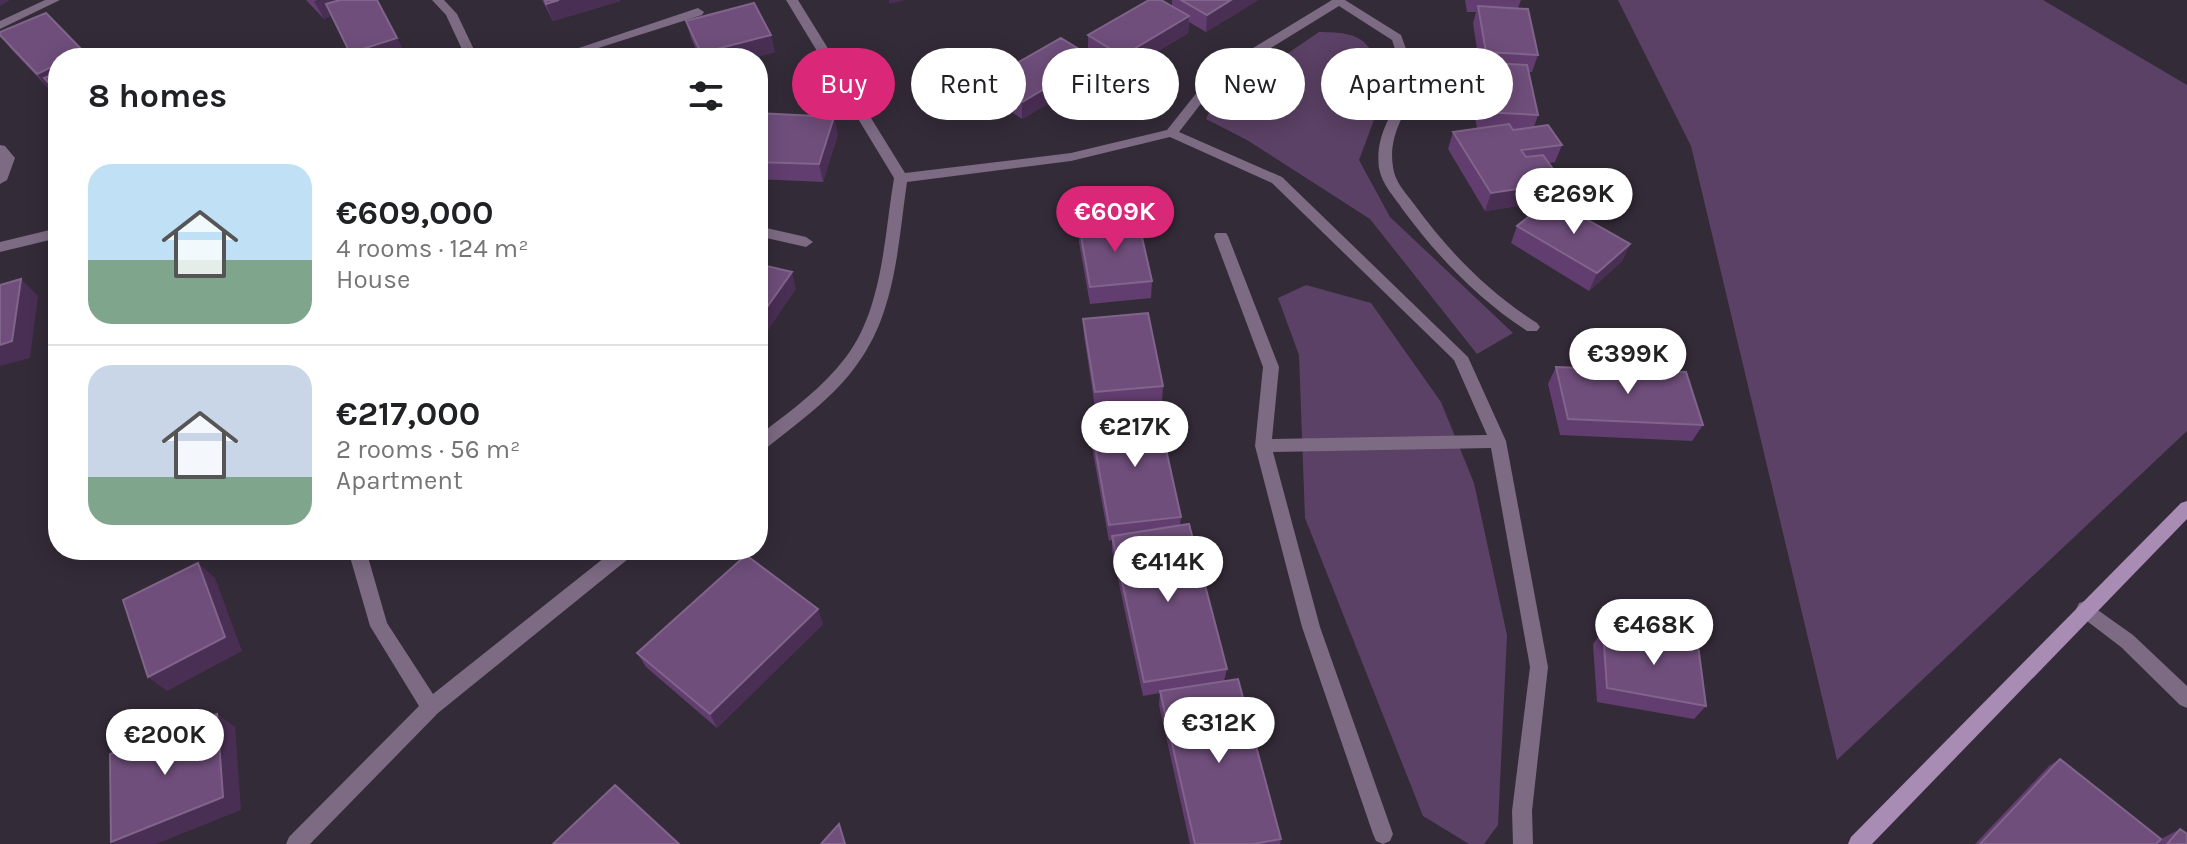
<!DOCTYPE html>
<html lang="en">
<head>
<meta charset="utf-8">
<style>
	:root { --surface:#fff; --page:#f6f6f6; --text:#202124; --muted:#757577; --line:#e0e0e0; --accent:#db2777 }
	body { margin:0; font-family:Karla,sans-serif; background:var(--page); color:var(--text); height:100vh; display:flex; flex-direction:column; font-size:30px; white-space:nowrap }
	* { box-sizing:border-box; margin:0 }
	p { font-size:26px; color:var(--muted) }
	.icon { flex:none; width:44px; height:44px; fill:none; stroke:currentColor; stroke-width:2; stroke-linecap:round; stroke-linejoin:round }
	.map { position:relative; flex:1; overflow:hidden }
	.details { position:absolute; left:48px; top:48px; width:720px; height:512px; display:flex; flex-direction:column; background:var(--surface); border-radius:32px; box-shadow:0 4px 20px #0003 }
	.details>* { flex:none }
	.top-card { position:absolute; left:792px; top:48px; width:760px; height:72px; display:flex; gap:16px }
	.price { position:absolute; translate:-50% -68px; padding:0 18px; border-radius:28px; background:#fff; color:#222; font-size:26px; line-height:52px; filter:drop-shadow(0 2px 4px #0008) }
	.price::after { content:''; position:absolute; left:50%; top:48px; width:24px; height:18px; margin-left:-12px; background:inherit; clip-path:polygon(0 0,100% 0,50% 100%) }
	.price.current { background:var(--accent); color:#fff }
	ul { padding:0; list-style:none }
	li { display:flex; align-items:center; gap:24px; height:200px; padding:0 40px }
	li+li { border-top:2px solid var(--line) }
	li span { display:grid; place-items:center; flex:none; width:224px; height:160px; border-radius:24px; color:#555 }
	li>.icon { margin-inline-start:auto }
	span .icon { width:96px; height:96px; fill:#fffc; stroke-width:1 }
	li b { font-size:34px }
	h2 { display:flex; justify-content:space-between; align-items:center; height:96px; padding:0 40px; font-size:34px }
	.tag { padding:0 28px; border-radius:36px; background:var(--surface); box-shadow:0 4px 20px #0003; font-size:28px; line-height:72px }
	.tag.current { background:var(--accent); color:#fff }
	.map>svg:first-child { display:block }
</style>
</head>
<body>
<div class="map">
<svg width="2187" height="844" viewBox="0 0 2187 844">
	<rect width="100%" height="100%" fill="#342b38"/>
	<path fill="#5b4165" d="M1618,0H2043L2187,85V431L1837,760L1691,146Z
		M1319,32C1368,32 1369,43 1387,85L1359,160L1390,217L1513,333L1477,354L1370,219L1247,140L1206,119L1212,105Z
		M1306,285L1371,303L1441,402L1474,483L1507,635L1498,825L1484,844H1469L1423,816L1305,518L1299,355L1278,298Z"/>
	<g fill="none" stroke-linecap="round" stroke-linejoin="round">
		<path fill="#7d6b84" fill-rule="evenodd" d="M45,0H60L0,29V21Z
			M432,0H444L457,14L478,58H466L446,15Z
			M786,0H798L905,173L1071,153L1167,130L1202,86L1248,51L1332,0H1345L1401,35L1420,88C1404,112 1388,137 1393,167C1395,182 1405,192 1414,204C1448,251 1488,292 1537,323L1540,327L1537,331H1527C1478,299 1438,257 1403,210C1394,196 1382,185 1379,168C1375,137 1391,112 1408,88L1392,40L1339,6L1256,57L1210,92L1179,132L1282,177L1468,357L1506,441L1548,667L1532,811L1533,844H1513L1512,811L1530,667L1491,448L1273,452L1320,627L1393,834L1390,841L1383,844L1376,841L1373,834L1302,627L1255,446L1263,367L1214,236L1216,233H1226L1228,236L1279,367L1272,439L1487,435L1454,360L1272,183L1170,137L1071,161L907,182C898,243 896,311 858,363C834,398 797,423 764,450L758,451V436C789,412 822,389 846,357C883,308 884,237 894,178Z
			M698,8L704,12L702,15L567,58H549Z
			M0,145L5,146L15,158L7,180L0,184Z
			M758,226L806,237L813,242L806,247L758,236Z
			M58,228V238L0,252V242Z
			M348,550H366L387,623L433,694L614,550H636L633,555L438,713L310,844H286L289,837L419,706L370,626Z
			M2085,601L2133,635L2187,686V708L2180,705L2121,647L2079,615L2076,609L2079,603Z"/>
		<path fill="#a88cb4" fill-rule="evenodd" d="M2187,501V519L1872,844H1848L1851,837L2181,503Z"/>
	</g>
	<path fill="#623d6f" d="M306,0H377L406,56L401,57L332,15L324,19Z
		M542,0H619L620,1L553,21Z
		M1172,0H1258L1206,32L1189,22L1188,33L1122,73L1088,52V35L1172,6Z
		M1465,0H1521L1518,8L1538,55L1532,72H1529L1538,115L1534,127L1562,145L1555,162L1549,163L1553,169L1546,186L1544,187L1538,203L1485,211L1448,149L1453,132L1477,129L1469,79L1474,62H1479L1473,23L1476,12H1467Z
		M686,21L775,52L752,58H700L691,38Z
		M0,35L58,58V96L53,90L51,91L12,50Z
		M1095,76L1022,119L990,97L989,79Z
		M758,113L838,134L823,182L758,179Z
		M1079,225L1152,281L1151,298L1090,304L1079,242Z
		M1517,226L1630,244L1622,261L1589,291L1511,243Z
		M1083,319L1163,386L1162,402L1095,408L1084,335Z
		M1556,367L1703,425L1692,441L1560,435L1548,384Z
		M1090,420L1181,517L1180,526L1227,669L1224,681L1281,839L1280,844H1190L1159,705L1160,693L1143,696L1112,551V540L1109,541L1090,436Z
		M823,624L717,728L646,667L637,653Z
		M1603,630L1706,706L1694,719L1597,702L1593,644Z
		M2060,759L2161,839L2180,829L2187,844H1975L2049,766Z"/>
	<path fill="#4a2f54" d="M0,0H10L0,6Z
		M318,0H365L366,1L324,19L314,1Z
		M559,0H619L620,1L553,21L546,4Z
		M889,0H906L889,4Z
		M1231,0H1258L1206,32L1207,15Z
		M1189,16L1188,33L1122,73V56Z
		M771,35L775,52L752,58H702L701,53Z
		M397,38L406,56L401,58H352L350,53Z
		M85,53L89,58H73Z
		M1095,59V76L1022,119V102Z
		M58,64V88L44,78L53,90L51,91L37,74Z
		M834,117L838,134L823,182L819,164Z
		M1553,169L1546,186L1544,187L1538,203L1485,211L1491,193L1535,172Z
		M1630,244L1622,261L1589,291L1597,273Z
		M792,272L796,289L762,339L758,328V320Z
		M21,279L38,296L30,358L0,366V345Z
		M145,550H160L151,554Z
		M198,563L215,578L242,651L167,691L148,677Z
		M818,609L823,624L717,728L710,714Z
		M217,714L235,727L241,810L156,844H115L111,842Z"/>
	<path fill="#6f4e7b" stroke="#81648b" stroke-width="2" d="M340,0H377L397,38L350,53L326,4Z
		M545,0H559L546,4Z
		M1149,0H1161L1189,16L1122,56L1088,35Z
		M1181,0H1231L1207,15Z
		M754,3L771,35L701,53L686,21Z
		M1478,6L1528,9L1538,55L1486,52Z
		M46,13L85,53L73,58H58V64L37,74L0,35V32Z
		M1061,38L1095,59L1022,102L989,79Z
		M1474,62L1527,65L1538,115L1483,112Z
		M58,73V93L44,78Z
		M758,113L834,117L819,164L758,162Z
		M1509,124L1513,130L1548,125L1562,145L1521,150L1526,157L1543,155L1553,169L1535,172L1544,185L1491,193L1453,132Z
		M1551,199L1630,244L1597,273L1517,226Z
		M1138,220L1152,281L1090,287L1079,225Z
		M758,264L792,272L758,320Z
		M21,279L12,341L0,345V285Z
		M1148,313L1163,386L1095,392L1083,319Z
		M1556,367L1686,372L1703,425L1568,419Z
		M1158,413L1181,517L1109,525L1090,420Z
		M1189,524L1227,669L1144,682L1112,536Z
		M746,555L818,609L710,714L637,653Z
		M198,563L225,637L148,677L123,600Z
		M1603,630L1698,645L1706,706L1607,688Z
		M1238,679L1281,839L1253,844H1195L1160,691Z
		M217,714L223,797L111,842L110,754Z
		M2060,759L2161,839L2156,844H1980Z
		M615,785L679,844H553Z
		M839,824L845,844H821Z
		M2180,829L2187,834V844H2167Z"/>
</svg>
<b class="price" style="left:1574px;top:236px">€269K</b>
<b class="price current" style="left:1115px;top:254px">€609K</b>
<b class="price" style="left:1628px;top:396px">€399K</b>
<b class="price" style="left:1135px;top:469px">€217K</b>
<b class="price" style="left:1168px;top:604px">€414K</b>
<b class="price" style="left:1654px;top:667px">€468K</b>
<b class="price" style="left:1219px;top:765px">€312K</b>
<b class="price" style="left:165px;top:777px">€200K</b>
<div class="top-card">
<a class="tag current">Buy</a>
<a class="tag">Rent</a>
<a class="tag">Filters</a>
<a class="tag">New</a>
<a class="tag">Apartment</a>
</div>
<section class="details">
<h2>8 homes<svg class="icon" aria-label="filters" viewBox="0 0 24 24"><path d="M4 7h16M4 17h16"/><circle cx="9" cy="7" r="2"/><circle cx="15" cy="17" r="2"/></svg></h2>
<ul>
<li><span style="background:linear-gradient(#bfe0f5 60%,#7fa58c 0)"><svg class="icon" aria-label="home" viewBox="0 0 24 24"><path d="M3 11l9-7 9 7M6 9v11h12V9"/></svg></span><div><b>€609,000</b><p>4 rooms · 124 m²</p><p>House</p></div></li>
<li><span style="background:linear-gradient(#c9d6e8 70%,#7fa58c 0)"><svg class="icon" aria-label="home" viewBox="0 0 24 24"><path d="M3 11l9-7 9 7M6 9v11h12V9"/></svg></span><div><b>€217,000</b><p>2 rooms · 56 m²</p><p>Apartment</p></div></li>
</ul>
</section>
</div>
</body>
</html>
